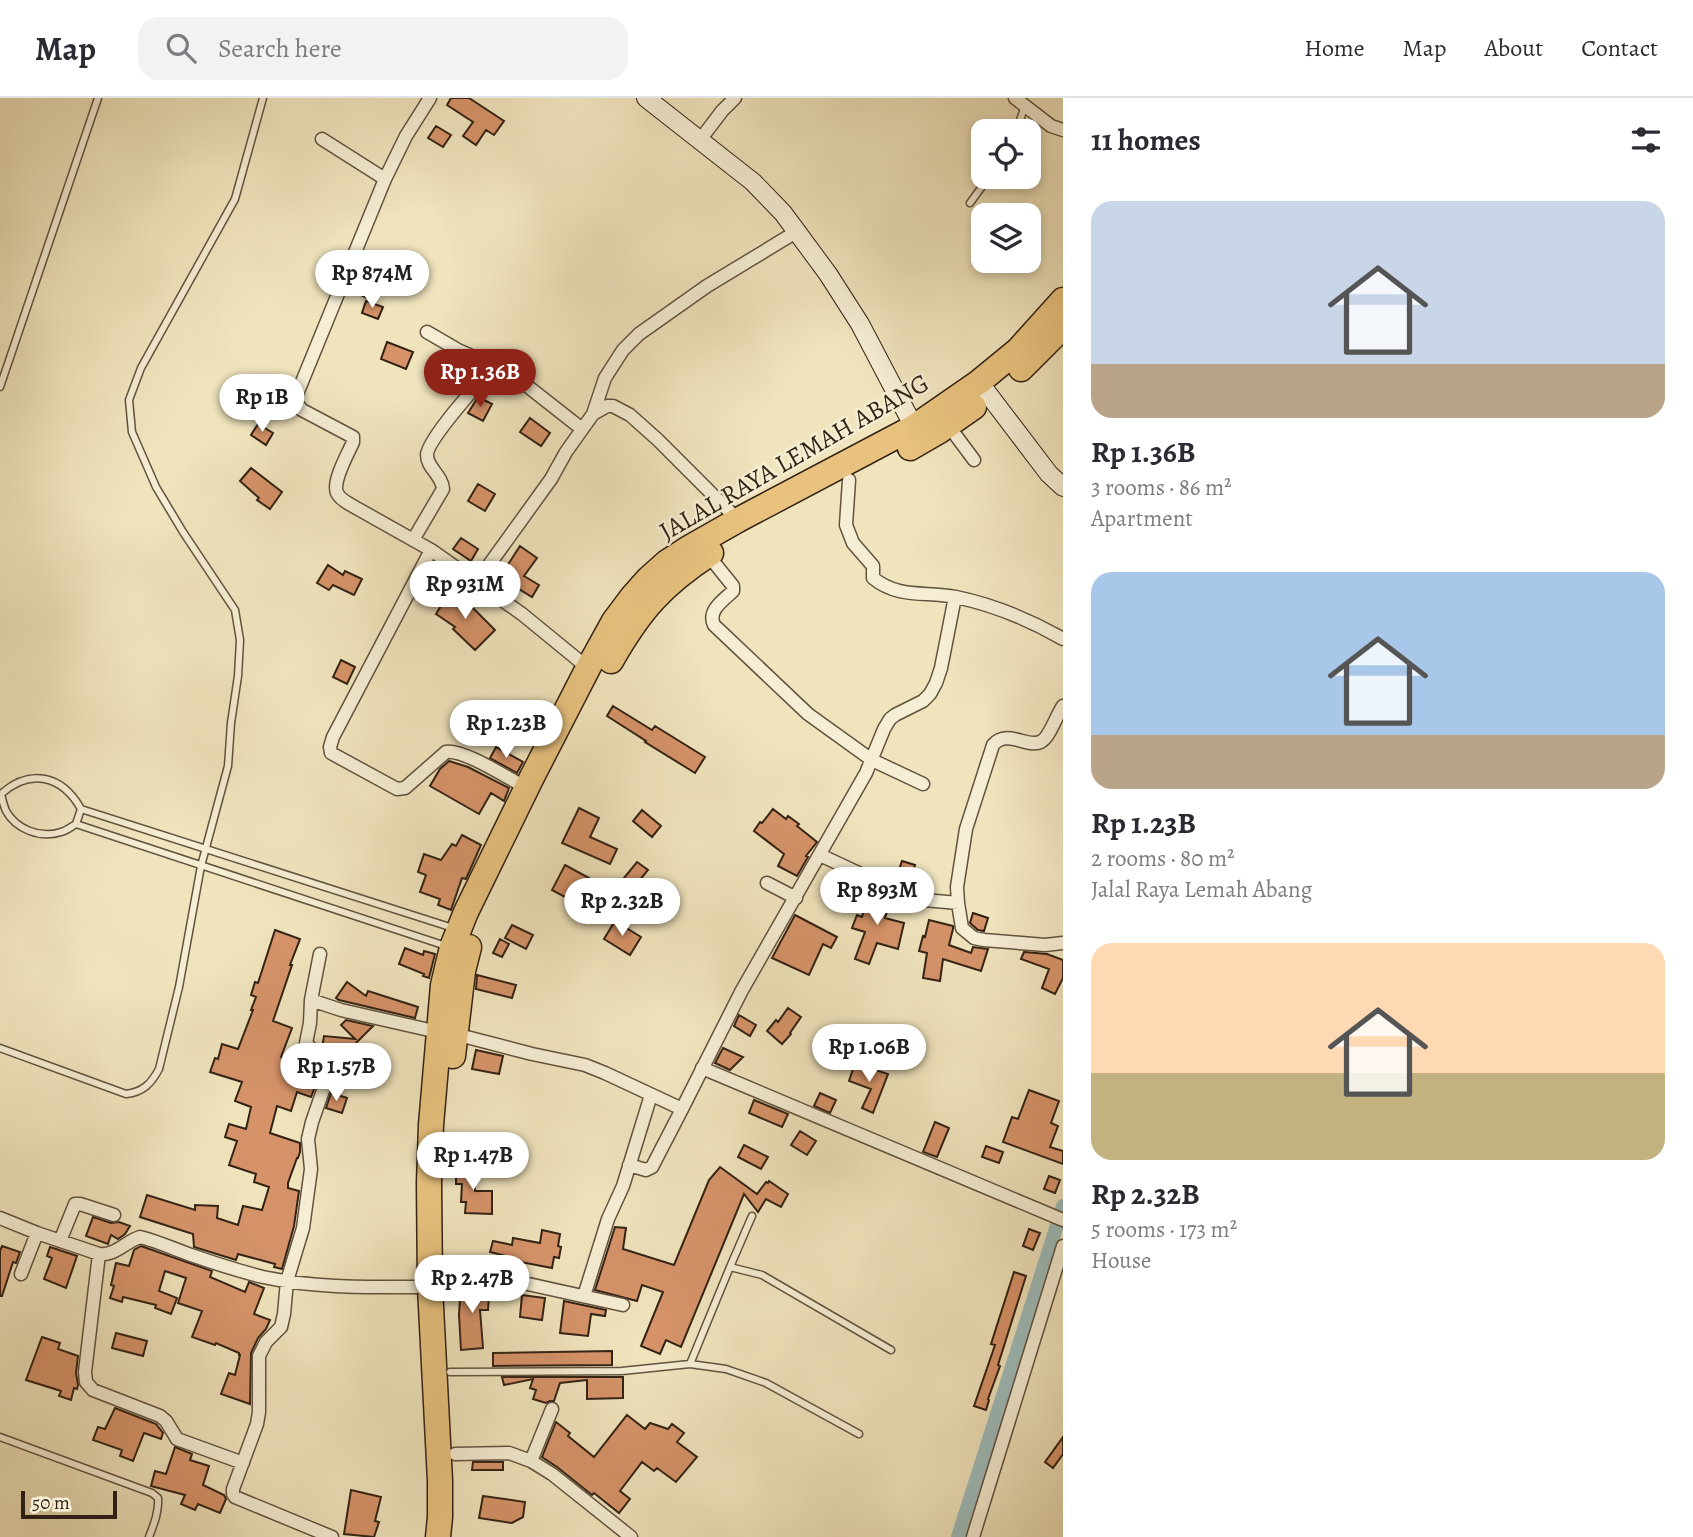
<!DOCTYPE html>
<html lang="en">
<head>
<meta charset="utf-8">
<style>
	:root { --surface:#fff; --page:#f2f2f3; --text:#2b2b33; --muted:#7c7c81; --line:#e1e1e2; --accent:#8f2418 }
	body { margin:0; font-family:Alegreya,serif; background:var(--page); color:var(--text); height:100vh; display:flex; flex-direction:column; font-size:26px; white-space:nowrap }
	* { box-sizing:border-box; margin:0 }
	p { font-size:23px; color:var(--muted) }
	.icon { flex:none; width:38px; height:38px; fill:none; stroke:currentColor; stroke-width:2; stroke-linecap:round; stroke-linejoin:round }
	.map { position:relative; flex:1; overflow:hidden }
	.drawer { display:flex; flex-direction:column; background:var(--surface); width:630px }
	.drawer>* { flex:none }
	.buttons { position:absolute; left:971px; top:21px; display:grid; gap:14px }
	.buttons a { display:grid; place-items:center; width:70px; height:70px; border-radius:14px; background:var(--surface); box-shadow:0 4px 10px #0003; font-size:35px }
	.scale { position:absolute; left:21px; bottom:18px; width:96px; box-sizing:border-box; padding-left:7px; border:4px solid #332214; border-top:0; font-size:19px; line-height:24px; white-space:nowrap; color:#332214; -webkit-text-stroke:5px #f5edd4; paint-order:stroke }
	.price { position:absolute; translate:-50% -60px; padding:0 16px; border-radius:24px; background:#fff; color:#222; font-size:23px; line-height:46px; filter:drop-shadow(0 2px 4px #0008) }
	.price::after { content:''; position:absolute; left:50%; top:42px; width:21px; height:16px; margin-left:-10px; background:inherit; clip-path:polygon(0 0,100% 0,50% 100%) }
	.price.selected { background:var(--accent); color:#fff }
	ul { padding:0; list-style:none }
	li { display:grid; align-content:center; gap:14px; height:371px; padding:0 28px }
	li span { display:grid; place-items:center; height:217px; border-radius:21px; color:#555 }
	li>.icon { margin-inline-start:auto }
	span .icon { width:126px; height:126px; fill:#fffc; stroke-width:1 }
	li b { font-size:30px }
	h2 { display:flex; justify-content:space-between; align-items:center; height:84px; padding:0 28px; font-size:30px }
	header { display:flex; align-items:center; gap:42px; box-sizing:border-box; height:98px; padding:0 35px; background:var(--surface); border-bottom:2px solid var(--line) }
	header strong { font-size:33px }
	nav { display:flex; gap:38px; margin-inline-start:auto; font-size:24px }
	.search { width:490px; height:63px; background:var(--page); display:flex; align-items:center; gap:18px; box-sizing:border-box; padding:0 24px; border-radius:21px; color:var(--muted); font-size:26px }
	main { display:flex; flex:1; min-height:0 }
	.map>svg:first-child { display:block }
</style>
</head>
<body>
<header>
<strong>Map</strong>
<div class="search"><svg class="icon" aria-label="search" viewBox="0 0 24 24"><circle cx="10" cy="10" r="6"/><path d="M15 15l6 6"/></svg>Search here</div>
<nav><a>Home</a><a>Map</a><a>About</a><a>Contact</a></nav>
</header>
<main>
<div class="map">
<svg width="1063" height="1439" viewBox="0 0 1063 1439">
	<rect width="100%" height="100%" fill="#f0e4bd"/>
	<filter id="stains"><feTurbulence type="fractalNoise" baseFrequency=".00286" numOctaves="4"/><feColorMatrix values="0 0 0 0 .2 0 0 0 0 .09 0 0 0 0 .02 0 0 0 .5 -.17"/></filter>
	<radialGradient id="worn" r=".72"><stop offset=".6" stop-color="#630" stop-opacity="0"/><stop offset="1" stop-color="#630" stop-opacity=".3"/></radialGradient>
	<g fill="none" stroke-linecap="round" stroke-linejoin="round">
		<path stroke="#9ebcbb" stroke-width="14" d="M958,1439L1063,1108"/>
	</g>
	<path fill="#d69369" stroke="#332214" stroke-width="2" d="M451,0H469L504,23L494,37L486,32L476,47L463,38L473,24L447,7Z
		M436,28L451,37L443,49L428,40Z
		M366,179L379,186L370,202L358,195Z
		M366,203L383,209L378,221L362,215Z
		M387,244L413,254L406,271L381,261Z
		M276,281L291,288L287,304L269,295Z
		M478,299L492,306L483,323L468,315Z
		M530,320L550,335L541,348L520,334Z
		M258,326L273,335L266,347L251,337Z
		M251,370L282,394L270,411L257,402L259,400L240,383Z
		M478,386L495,396L485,413L468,403Z
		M461,440L478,451L471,463L453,451Z
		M520,448L537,460L524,478L539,487L532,499L496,477L503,466L507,468Z
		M328,467L343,477L345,473L362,481L354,497L333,487L329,492L317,485Z
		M449,495L474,511L495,532L475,552L453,531L455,529L436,516Z
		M341,562L355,569L347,586L333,579Z
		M613,608L652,632L655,628L705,659L695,675L645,644L646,643L607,618Z
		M496,649L523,664L517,675L490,660Z
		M449,663L468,669L509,690L504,703L491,695L479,716L430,688L440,671Z
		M579,710L599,720L590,739L617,751L610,766L562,745Z
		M773,711L786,721L788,718L799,726L797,728L817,744L806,758L808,759L797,778L778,768L784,756L754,733L760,724L762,725Z
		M642,712L661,728L652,739L633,723Z
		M462,737L481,747L466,781L462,780L451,812L438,807L440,801L420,794L426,777L418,774L424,756L441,762L452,746L456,748Z
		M902,763L915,767L909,788L895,783Z
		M637,764L648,772L634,789L624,780Z
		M565,767L589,780L576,805L552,792Z
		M870,790L891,800L885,820L904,825L898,851L877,845L869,866L855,861L865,834L852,830L857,817L862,819Z
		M973,815L988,820L984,833L978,832L970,825Z
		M795,817L837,839L831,850L823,846L809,877L772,860Z
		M929,822L953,828V831L949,847L971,855L973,849L988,851L981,873L943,861L940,883L923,880L927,855L919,853L923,838L925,839Z
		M615,823L641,839L630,857L604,841Z
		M512,827L533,837L526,851L505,840Z
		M275,832L300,841L290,867H292L273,923L292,930L281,959L301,965L298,975L318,981L311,999L297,994L291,1013L277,1008L270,1035L300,1045V1054L298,1060H297L288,1085V1090L299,1093L294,1128L282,1171L274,1169L275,1166L238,1156L236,1162L194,1149L193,1136L140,1119L147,1097L195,1112V1107L218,1108L217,1120L238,1127L243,1108L262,1112L269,1089L254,1084L256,1076L229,1067L237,1043L225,1039L229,1026L246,1031L251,1009L235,1003L242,984L210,974L215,960L218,961L222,946L238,951L253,912H251L256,899L251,897L255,884L258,885Z
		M500,841L509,846L502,859L493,855Z
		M405,850L423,857L424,853L435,856L429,880L423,878L424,876L399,866Z
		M1024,854L1047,856L1063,862V880L1055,896L1042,890L1049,871L1021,861Z
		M477,877L516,887L512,900L476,891Z
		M347,884L366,898L368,893L418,909L415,920L339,902L336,900Z
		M788,910L801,919L790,935L791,936L782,946L767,933L776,922L778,924Z
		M739,917L756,927L750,938L734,928Z
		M346,922L373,928L351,950L350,960L328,958L322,950L324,938L355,941L341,927Z
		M723,950L743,959L730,972L715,965Z
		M476,952L503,958L499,976L472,971Z
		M855,965L888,976L873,1015L862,1010L871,991L849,983Z
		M1029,992L1059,1003L1051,1025L1058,1028L1050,1049L1063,1053V1066L1003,1044L1012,1019L1018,1021Z
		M331,995L347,1000L342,1015L326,1010Z
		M820,995L836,1002L830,1015L814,1008Z
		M754,1002L788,1016L782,1029L749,1015Z
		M935,1024L949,1030L937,1059L923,1054Z
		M800,1033L816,1043L807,1057L791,1047Z
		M744,1047L768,1059L761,1071L738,1059Z
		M986,1048L1003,1054L999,1065L982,1059Z
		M456,1067H474L475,1093H492V1116L465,1115L466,1104H461L462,1086H456Z
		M720,1069L757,1096L766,1084L768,1085L769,1083L788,1096L781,1109L766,1101L758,1114L744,1096L681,1249L666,1242L660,1256L641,1248L663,1194L642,1187L637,1203L595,1192L615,1129L626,1130L623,1151L674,1167L709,1082Z
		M1049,1078L1060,1082L1055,1095L1044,1091Z
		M93,1119L111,1125L119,1124L130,1128L125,1136L118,1141L111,1137L108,1146L86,1138Z
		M1029,1131L1040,1135L1033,1152L1023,1148Z
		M542,1132L560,1136L558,1148L561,1149L559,1160L554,1159L552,1170L510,1162V1159L490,1154L493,1143L512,1147L513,1140L540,1145Z
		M2,1148L20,1154L16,1165L13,1164L2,1198H0V1153Z
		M141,1148L212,1173L210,1179L245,1194L249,1184L264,1190L254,1216L270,1222L266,1231L258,1240L251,1255L250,1306L221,1296L229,1275L235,1277L240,1257H239V1255L216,1245L215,1247L192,1239L202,1213L178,1205L186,1180L165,1173L159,1193L177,1200L171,1216L155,1210L156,1207L123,1199L122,1204L110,1200L114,1188L111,1187L116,1165L129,1168L134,1152Z
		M50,1149L77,1158L66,1190L44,1181L52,1160L47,1158Z
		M1014,1174L1026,1178L998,1267L1000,1268L988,1301L989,1302L986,1312L974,1308L995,1247L991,1246Z
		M461,1185L488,1186L484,1198H489L488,1212H480L483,1250L461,1252L459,1217Z
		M522,1197L545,1200L542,1222L520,1219Z
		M564,1203L606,1212L605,1218L591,1216L588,1238L560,1235Z
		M116,1235L147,1243L143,1258L112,1250Z
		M42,1239L60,1245L58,1251L78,1258L76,1275L78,1287L77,1291L74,1290L71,1302L59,1298L61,1293L26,1282Z
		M612,1253V1267L493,1268V1255Z
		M502,1279H623V1300L587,1301V1282L560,1285L554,1303H550L546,1305L533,1301L536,1292L530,1290L533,1281L504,1287Z
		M115,1310L156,1326L163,1335L161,1341L144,1335L133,1363L120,1358L122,1352L93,1342L98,1329L105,1331Z
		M627,1317L645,1331L650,1325L668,1331L672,1326L684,1335L677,1344L697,1359L676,1384L657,1370L654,1373L642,1364L620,1393L630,1401L619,1415L594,1395L592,1397L557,1369L542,1359L556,1324L570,1335L568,1338L594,1359Z
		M1063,1339V1356L1053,1370L1045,1364Z
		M175,1349L192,1356L190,1362L209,1368L203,1387L224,1397L226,1401L220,1415L198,1406L195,1412L181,1406L185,1397L151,1388L155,1373L166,1376Z
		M473,1364H503V1372H472Z
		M351,1392L381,1399L375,1423L379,1424L374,1439L344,1436Z
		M483,1398L525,1404L523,1419L512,1425L479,1420Z"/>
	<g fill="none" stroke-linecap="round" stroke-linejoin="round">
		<defs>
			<path id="lane" d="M1016,33L1025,8
				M970,105L989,79
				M0,289L98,0
				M1,696C30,670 62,677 81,711L453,830
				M1,696C2,701 4,708 6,713C16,731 40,741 61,734C66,733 71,729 76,726L81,711
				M76,726L446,848
				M0,950L126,996C143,994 151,986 159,971L179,889L201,768L228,668L231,625L238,578L240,542L235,512L183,434L156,389L132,334L129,302L141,270L235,101L263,0
				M730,1169L752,1118
				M690,1266L730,1169L762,1177L891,1252
				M450,1274L622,1273L690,1266L726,1271L766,1285L859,1336
				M0,1339L152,1395L158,1400C159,1414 154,1426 149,1439"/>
			<path id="street" d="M430,0L406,38L385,81L297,296L296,305L302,312L353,339V344C348,356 332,383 337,395C340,401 346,404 351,407L431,452L522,516L588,570
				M1015,0L1051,28L1063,32
				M322,41L385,81
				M700,42L722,13L735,0
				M427,234L458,252L512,276L582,331
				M593,316L605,280L623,252L639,236L707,188L796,134
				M948,327L974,362
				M849,382L846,427L853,445L873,468V480C899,501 925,493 956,499C994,507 1030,522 1063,541
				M413,442L443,391C442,377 427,370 427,357C427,342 481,282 494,268
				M431,452L333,639L330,649L331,655L397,691L405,690L446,654C464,651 509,681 527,690
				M708,457L733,488V493C724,502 707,512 714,527L808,616L872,662L923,686
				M476,485L551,381L566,354L593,316L607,308H613L630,317L658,342L738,422
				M1063,608C1057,616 1050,638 1042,643C1029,652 1008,630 993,647L966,731L957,789L958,805L962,830L974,840L984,842L1045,847L1063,845
				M820,757L899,794L924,802L958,805
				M767,785L796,800
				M320,856L311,902L310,925L306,945L319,959L328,978L312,1024L308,1041L311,1071L303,1130L287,1183L284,1216L281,1229L266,1244L259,1258V1314L257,1326L233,1391V1396L235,1399L332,1439
				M311,902L341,912L438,934
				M455,936L532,956L585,967L605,975L682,1011L741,894L866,675L884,631L890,621L895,617L923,603L930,596L936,585L941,570L955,499
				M702,970L1063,1122
				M629,1067L646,1072L652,1069L682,1011
				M0,1120L37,1135L99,1156C115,1158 125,1144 140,1139C157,1143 174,1151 191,1157C214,1165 239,1173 263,1179C318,1191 374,1189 430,1189
				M60,1143L75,1106H80L114,1117
				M99,1156L85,1274L86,1284L93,1292L160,1318L166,1323L177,1341L243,1365
				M21,1176L37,1135
				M445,1176H483L623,1207
				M584,1198L608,1121L623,1088L651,997
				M455,1356L509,1355L531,1363L552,1376L631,1439
				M531,1363L552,1311
				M973,1439L1063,1148"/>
			<path id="secondary" d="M646,0L753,84L783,115L828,176L860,226L914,329
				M979,284L1049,376L1063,389"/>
			<path id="highway" d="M1021,271L1063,229
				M910,350L941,332L974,309
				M611,563C640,512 662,487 711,455
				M453,958L463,873L469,849
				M438,1439L440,1419V1383L430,1189L429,1085L431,1027L443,887L452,849L466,814L531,681L588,570L614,523L632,499L648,481L667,464L687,451L738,422L914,329L979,284L1018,252L1063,202"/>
		</defs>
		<use href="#lane" stroke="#62523e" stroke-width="9"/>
		<use href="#street" stroke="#62523e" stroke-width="15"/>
		<use href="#secondary" stroke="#332214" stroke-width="20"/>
		<use href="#highway" stroke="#332214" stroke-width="27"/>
		<use href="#lane" stroke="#f5edd4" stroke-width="6"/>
		<use href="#street" stroke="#f5edd4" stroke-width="12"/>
		<use href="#secondary" stroke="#f5edd4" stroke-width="18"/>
		<use href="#highway" stroke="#e8c27e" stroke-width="24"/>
	</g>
	<g text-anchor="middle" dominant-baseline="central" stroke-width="5" stroke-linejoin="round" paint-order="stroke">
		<g font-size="26" fill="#332214" stroke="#f5edd4">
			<text transform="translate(794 359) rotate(-30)">JALAL RAYA LEMAH ABANG</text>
		</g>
	</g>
	<rect width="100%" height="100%" filter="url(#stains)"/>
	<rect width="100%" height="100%" fill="url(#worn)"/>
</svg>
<div class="buttons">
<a><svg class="icon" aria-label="locate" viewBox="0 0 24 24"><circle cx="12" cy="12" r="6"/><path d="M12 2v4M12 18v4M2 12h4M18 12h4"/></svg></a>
<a><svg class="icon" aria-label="layers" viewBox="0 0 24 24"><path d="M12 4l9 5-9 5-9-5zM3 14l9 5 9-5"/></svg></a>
</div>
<div class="scale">50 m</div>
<b class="price" style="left:372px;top:212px">Rp 874M</b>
<b class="price selected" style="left:480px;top:311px">Rp 1.36B</b>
<b class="price" style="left:262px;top:336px">Rp 1B</b>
<b class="price" style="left:465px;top:523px">Rp 931M</b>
<b class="price" style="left:506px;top:662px">Rp 1.23B</b>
<b class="price" style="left:877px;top:829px">Rp 893M</b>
<b class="price" style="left:622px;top:840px">Rp 2.32B</b>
<b class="price" style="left:869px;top:986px">Rp 1.06B</b>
<b class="price" style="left:336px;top:1005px">Rp 1.57B</b>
<b class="price" style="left:473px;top:1094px">Rp 1.47B</b>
<b class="price" style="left:472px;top:1217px">Rp 2.47B</b>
</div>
<section class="drawer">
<h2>11 homes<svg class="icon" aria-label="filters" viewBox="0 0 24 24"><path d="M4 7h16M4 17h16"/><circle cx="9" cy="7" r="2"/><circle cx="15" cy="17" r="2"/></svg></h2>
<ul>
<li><span style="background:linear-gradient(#c9d6e8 75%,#b9a48a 0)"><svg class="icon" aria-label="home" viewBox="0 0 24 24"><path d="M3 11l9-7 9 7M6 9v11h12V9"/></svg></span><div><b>Rp 1.36B</b><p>3 rooms · 86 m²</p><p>Apartment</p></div></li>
<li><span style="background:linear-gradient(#a9c7e8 75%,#b9a48a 0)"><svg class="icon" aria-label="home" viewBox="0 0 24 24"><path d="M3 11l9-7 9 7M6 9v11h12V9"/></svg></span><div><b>Rp 1.23B</b><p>2 rooms · 80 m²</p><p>Jalal Raya Lemah Abang</p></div></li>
<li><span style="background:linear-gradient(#ffd9b3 60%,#c2b280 0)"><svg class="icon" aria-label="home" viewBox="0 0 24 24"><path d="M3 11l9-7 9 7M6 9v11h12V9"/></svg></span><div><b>Rp 2.32B</b><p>5 rooms · 173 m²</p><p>House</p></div></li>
</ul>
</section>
</main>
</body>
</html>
